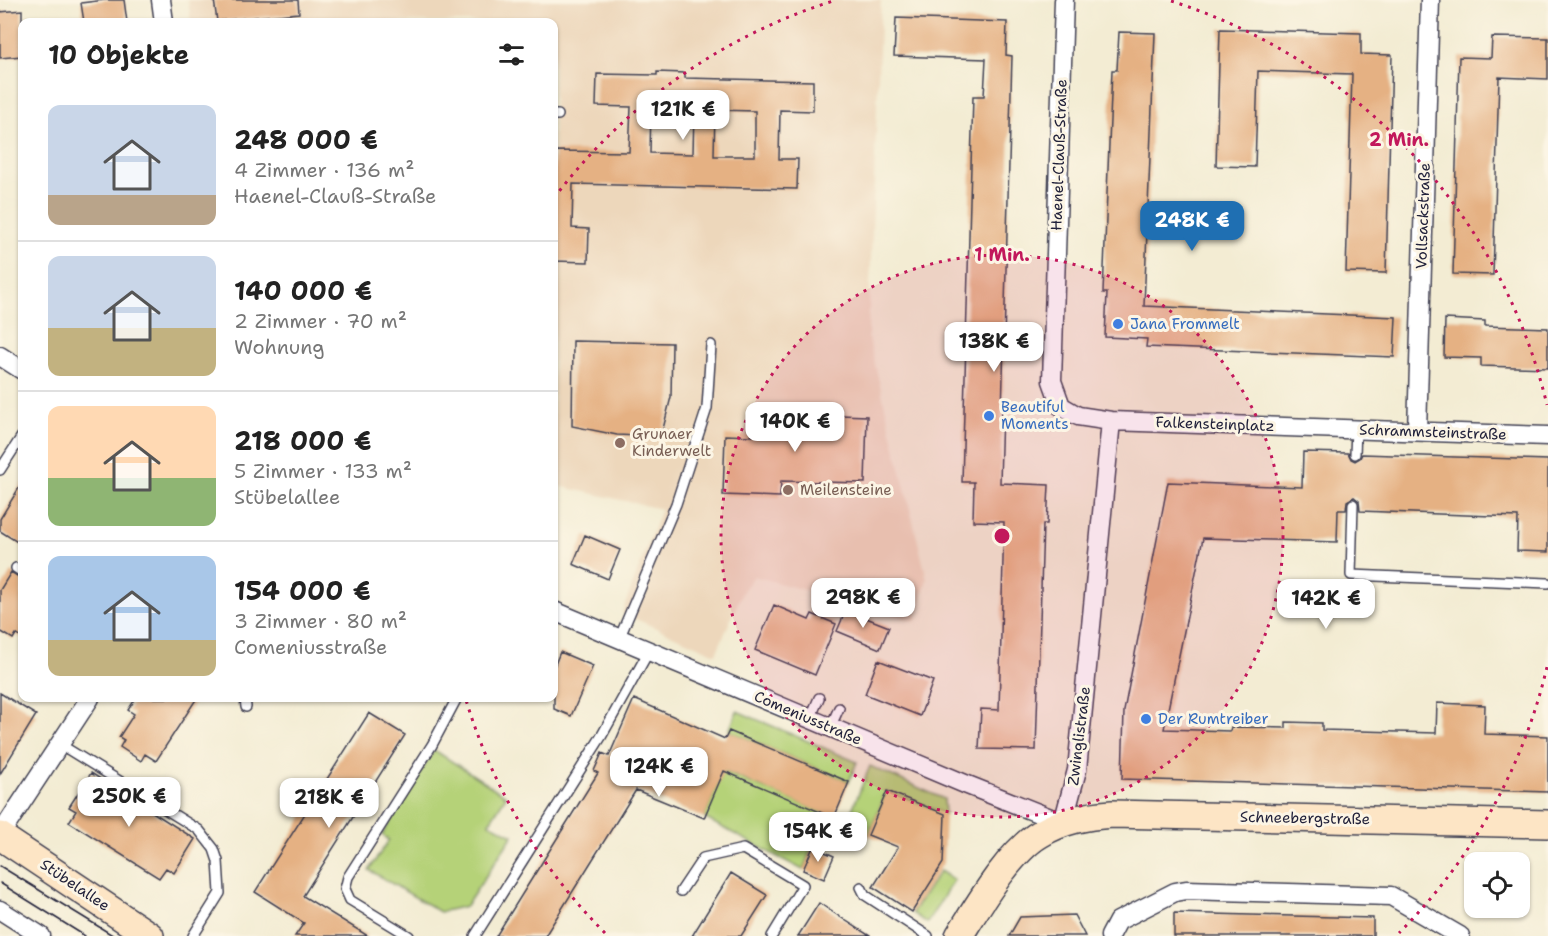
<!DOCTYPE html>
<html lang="de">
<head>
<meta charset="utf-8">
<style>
	:root { --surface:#fff; --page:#f2f2f2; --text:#222; --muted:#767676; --line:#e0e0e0; --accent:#1f6fb2 }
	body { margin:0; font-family:"Shantell Sans",sans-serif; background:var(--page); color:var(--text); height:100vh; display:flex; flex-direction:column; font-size:22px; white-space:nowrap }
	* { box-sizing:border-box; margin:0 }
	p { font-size:20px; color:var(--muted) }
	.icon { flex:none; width:33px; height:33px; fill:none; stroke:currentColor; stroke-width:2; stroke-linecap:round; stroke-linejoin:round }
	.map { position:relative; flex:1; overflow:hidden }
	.sheet { position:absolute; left:18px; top:18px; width:540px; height:684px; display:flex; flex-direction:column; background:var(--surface); border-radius:12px; box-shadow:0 2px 4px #0004 }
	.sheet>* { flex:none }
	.controls { position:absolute; left:1464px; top:852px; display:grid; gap:12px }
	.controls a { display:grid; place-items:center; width:66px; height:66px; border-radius:12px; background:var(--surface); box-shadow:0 2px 4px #0004; font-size:30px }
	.price { position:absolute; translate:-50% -51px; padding:0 14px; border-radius:12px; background:#fff; color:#222; font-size:20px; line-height:39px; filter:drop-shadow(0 2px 3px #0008) }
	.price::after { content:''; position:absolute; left:50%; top:36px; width:18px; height:14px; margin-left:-9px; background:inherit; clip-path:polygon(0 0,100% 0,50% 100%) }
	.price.active { background:var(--accent); color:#fff }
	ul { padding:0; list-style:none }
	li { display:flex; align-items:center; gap:18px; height:150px; padding:0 30px }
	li+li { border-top:2px solid var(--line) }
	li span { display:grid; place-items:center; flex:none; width:168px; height:120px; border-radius:12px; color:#555 }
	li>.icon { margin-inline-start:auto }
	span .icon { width:72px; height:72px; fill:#fffc; stroke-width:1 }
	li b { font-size:26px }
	h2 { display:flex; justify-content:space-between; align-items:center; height:72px; padding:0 30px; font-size:26px }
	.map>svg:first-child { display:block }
</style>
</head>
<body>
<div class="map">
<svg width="1548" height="936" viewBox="0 0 1548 936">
	<rect width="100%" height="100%" fill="#fcf5e5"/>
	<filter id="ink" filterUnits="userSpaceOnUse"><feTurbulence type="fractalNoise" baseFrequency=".0167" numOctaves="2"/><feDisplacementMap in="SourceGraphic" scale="12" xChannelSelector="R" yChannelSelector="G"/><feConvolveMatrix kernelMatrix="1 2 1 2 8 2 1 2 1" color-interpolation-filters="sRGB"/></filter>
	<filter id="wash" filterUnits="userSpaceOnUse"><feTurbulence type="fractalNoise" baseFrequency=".008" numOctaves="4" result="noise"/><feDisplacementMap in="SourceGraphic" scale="24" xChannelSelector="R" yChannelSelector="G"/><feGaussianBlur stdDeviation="1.35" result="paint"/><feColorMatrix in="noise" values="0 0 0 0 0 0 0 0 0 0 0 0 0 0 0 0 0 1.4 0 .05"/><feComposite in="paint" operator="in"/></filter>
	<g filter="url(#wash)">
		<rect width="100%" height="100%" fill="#f3ecd3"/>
		<path fill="#edd7bb" d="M188,0H881L868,336L927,579L915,621L754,576L743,591L716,654L622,613L661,509L554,485V22H191Z"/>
		<path fill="#b5d278" stroke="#6c7a5a" stroke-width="1.5" d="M737,711L857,762L849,782L729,731Z
			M434,750L506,796L489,823L513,835L466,906L440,912L369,870L389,840L382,835Z
			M870,766L944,799L945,814L887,791L868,835L845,827Z
			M723,771L824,813L803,870L704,818Z
			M940,871L954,880L927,923L912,913Z"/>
		<g id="blocks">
			<path fill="#e5b183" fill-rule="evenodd" d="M105,0H124L127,22H84L81,3Z
				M214,0H298L299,13L217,21Z
				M22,10V56L0,58V12Z
				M896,18L1007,22L1006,55L1012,56L1000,483L1049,485L1047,524H1043L1036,750L979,749L981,709L999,710L1004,522L973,521L974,482H962L973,96H984L986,59L894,56Z
				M1220,29L1361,33V54L1392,55L1386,273L1346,272L1352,74L1258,71L1255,167L1216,166Z
				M1119,32L1155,33L1144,306L1396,317L1394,357L1146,347L1147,339L1105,337L1107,293H1103L1112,70H1117Z
				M1492,37L1548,38V79L1499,77L1493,275L1453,274L1459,57L1491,58Z
				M657,72L685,73V78L813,81V111L780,110L779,159H798L797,189L573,184L572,228L589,229L588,262L554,261V151L629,152L631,107L596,106L597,74L657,75ZM651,109L694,110L693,154L650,153ZM715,110L755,111V156H714Z
				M1445,319L1485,321V326L1548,328V368L1481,366V358L1444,357Z
				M573,341L672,343L671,397L661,437L617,435L572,426Z
				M754,412L867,416L865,483L781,481L780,497L723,495L725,435L753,436Z
				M1303,452L1348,453L1351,459L1355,461L1360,458L1362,454L1548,460V552L1517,551L1518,517L1360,511L1359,501L1354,497L1347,501L1346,510H1338L1337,542L1203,538L1164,729L1230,731L1231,727L1286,728V722L1322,723V730L1436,733L1437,703L1485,705L1484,734L1548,736V792L1122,779L1124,711L1168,482L1302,487Z
				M22,483V545L0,531V519Z
				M585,535L620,550L608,579L573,564Z
				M11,572L22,579V638L16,634L13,639L0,631V590Z
				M774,605L809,620L812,614L836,624L815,675L755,650Z
				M846,610L889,627L880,649L837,631Z
				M560,652L593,666L571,716L554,709V667Z
				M878,660L933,681L920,716L865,694Z
				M0,693L36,715L0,774Z
				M136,698H197L156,761L145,754L141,761L120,747L124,740L119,737L134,714L128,710Z
				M634,699L725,739L729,731L849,782L834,818L724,771L704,818L636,790L545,936H496L598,773L594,771L602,753L609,756Z
				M369,713L405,735L303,896L368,936H295L304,923L255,892Z
				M91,773L195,839L174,873L166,868L159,878L69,822L76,811L69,807Z
				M887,791L945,814L943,863L912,912L873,887L898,847L868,835Z
				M813,847L834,856L824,879L803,870Z
				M731,873L767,895L741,936H692Z
				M819,903L837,915L870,936H798Z
				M1174,913L1373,918V936H1174Z
				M1074,915L1085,936H1009L1020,917Z"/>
		</g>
	</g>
	<g filter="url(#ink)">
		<use href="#blocks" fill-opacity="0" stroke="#414052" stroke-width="1.5"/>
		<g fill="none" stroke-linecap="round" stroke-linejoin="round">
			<defs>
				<path id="lane" d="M554,115H558
					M1355,454L1356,429
					M0,470L22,436
					M1353,504L1351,575L1548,583
					M16,568L22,572
					M619,639L676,504L707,408L711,345
					M245,698L246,707
					M810,719L819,698
					M830,728L839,708
					M61,745L199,830L214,849L218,861L220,893L193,936
					M861,887L865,895L928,936
					M681,891L703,858L743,849L803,885L772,936
					M409,936L350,900L345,889L348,877L432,745L457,698
					M475,936L601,737L649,651"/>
				<path id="street" d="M161,0L164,22
					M1064,0L1052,381L1061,406L1078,416L1111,421L1548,436
					M0,356L22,370
					M1417,431L1430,0
					M554,611L965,784L1063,823L1077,770L1111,421
					M0,835L90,698
					M0,910L41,936
					M1110,936L1118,921L1175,892L1186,890L1391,896L1460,936"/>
				<path id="secondary" d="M0,836L150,936
					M959,936C978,906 1009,852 1040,834C1063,820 1086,816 1112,814L1548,824"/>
			</defs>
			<use href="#lane" stroke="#414052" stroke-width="12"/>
			<use href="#street" stroke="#414052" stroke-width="21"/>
			<use href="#secondary" stroke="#414052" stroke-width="30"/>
			<use href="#lane" stroke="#fff" stroke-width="9"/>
			<use href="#street" stroke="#fff" stroke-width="18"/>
			<use href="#secondary" stroke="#fde5c5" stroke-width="27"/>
			<path stroke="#22223b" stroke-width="1.5" d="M0,866L114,936
				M0,883L85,936"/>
		</g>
	</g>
	<circle cx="1002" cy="536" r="281" fill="#c2185b" fill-opacity=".12"/>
	<g fill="none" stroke="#c2185b" stroke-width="3" stroke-dasharray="3 6">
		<circle cx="1002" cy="536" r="281"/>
		<path d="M1547 667A561 561 0 0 1 1399 933M605 933A561 561 0 0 1 466 700M554 198A561 561 0 0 1 833 1M1171 1A561 561 0 0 1 1547 405"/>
	</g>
	<g fill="#3f7fe0" stroke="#fcf5e5" stroke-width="2">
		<circle cx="1118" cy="324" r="6"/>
		<circle cx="989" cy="416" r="6"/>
		<circle cx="1146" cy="719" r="6"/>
	</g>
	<g fill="#8d6e63" stroke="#fcf5e5" stroke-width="2">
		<circle cx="620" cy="443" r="6"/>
		<circle cx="788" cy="490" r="6"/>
	</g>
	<g text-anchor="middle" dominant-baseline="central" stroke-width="6" stroke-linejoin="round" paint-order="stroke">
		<g font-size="15" fill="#22223b" stroke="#fcf5e5">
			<text transform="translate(1059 155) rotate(-88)">Haenel-Clauß-Straße</text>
			<text transform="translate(1423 216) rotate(-88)">Vollsackstraße</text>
			<text transform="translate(1215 424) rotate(2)">Falkensteinplatz</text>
			<text transform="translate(1433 432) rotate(2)">Schrammsteinstraße</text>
			<text transform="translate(808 718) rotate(23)">Comeniusstraße</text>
			<text transform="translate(1079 736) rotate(-83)">Zwinglistraße</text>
			<text transform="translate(1305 818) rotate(1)">Schneebergstraße</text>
			<text transform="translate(75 885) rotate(34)">Stübelallee</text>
		</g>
		<g font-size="15" fill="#366cbe" stroke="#fcf5e5" text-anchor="start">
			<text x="1130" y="324">Jana Frommelt</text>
			<text x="1001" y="407">Beautiful<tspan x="1001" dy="17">Moments</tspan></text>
			<text x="1158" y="719">Der Rumtreiber</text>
		</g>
		<g font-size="15" fill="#785e54" stroke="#fcf5e5" text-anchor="start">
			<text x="632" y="434">Grunaer<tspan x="632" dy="17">Kinderwelt</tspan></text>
			<text x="800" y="490">Meilensteine</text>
		</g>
	</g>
	<circle cx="1002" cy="536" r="9" fill="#c2185b" stroke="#fcf5e5" stroke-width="3"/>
	<g font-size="18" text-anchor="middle" font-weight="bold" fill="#c2185b" stroke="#fcf5e5" stroke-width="6" stroke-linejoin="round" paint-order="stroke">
		<text x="1399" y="146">2 Min.</text>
		<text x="1002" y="261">1 Min.</text>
	</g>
</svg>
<div class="controls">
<a><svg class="icon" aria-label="locate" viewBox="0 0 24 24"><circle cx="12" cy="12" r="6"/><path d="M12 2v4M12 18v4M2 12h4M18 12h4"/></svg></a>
</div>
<b class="price" style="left:683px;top:141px">121K €</b>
<b class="price active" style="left:1192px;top:252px">248K €</b>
<b class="price" style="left:994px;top:373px">138K €</b>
<b class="price" style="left:795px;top:453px">140K €</b>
<b class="price" style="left:863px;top:629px">298K €</b>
<b class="price" style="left:1326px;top:630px">142K €</b>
<b class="price" style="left:659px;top:798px">124K €</b>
<b class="price" style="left:129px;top:828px">250K €</b>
<b class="price" style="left:329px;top:829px">218K €</b>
<b class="price" style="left:818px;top:863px">154K €</b>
<section class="sheet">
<h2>10 Objekte<svg class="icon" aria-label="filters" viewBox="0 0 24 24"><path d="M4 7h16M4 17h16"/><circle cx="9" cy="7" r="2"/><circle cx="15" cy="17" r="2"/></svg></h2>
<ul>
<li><span style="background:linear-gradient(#c9d6e8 75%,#b9a48a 0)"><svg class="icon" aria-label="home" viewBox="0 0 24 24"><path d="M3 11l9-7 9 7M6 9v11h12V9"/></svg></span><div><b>248 000 €</b><p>4 Zimmer · 136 m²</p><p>Haenel-Clauß-Straße</p></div></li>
<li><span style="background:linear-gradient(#c9d6e8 60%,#c2b280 0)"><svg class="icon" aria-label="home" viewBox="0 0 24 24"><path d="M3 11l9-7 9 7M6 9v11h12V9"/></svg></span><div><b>140 000 €</b><p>2 Zimmer · 70 m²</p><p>Wohnung</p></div></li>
<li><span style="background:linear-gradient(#ffd9b3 60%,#8fb573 0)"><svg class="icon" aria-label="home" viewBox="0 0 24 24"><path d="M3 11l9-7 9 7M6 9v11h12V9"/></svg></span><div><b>218 000 €</b><p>5 Zimmer · 133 m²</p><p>Stübelallee</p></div></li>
<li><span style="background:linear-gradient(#a9c7e8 70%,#c2b280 0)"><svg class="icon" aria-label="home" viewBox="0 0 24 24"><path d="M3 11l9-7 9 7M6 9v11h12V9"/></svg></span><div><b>154 000 €</b><p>3 Zimmer · 80 m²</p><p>Comeniusstraße</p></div></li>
</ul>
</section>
</div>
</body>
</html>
